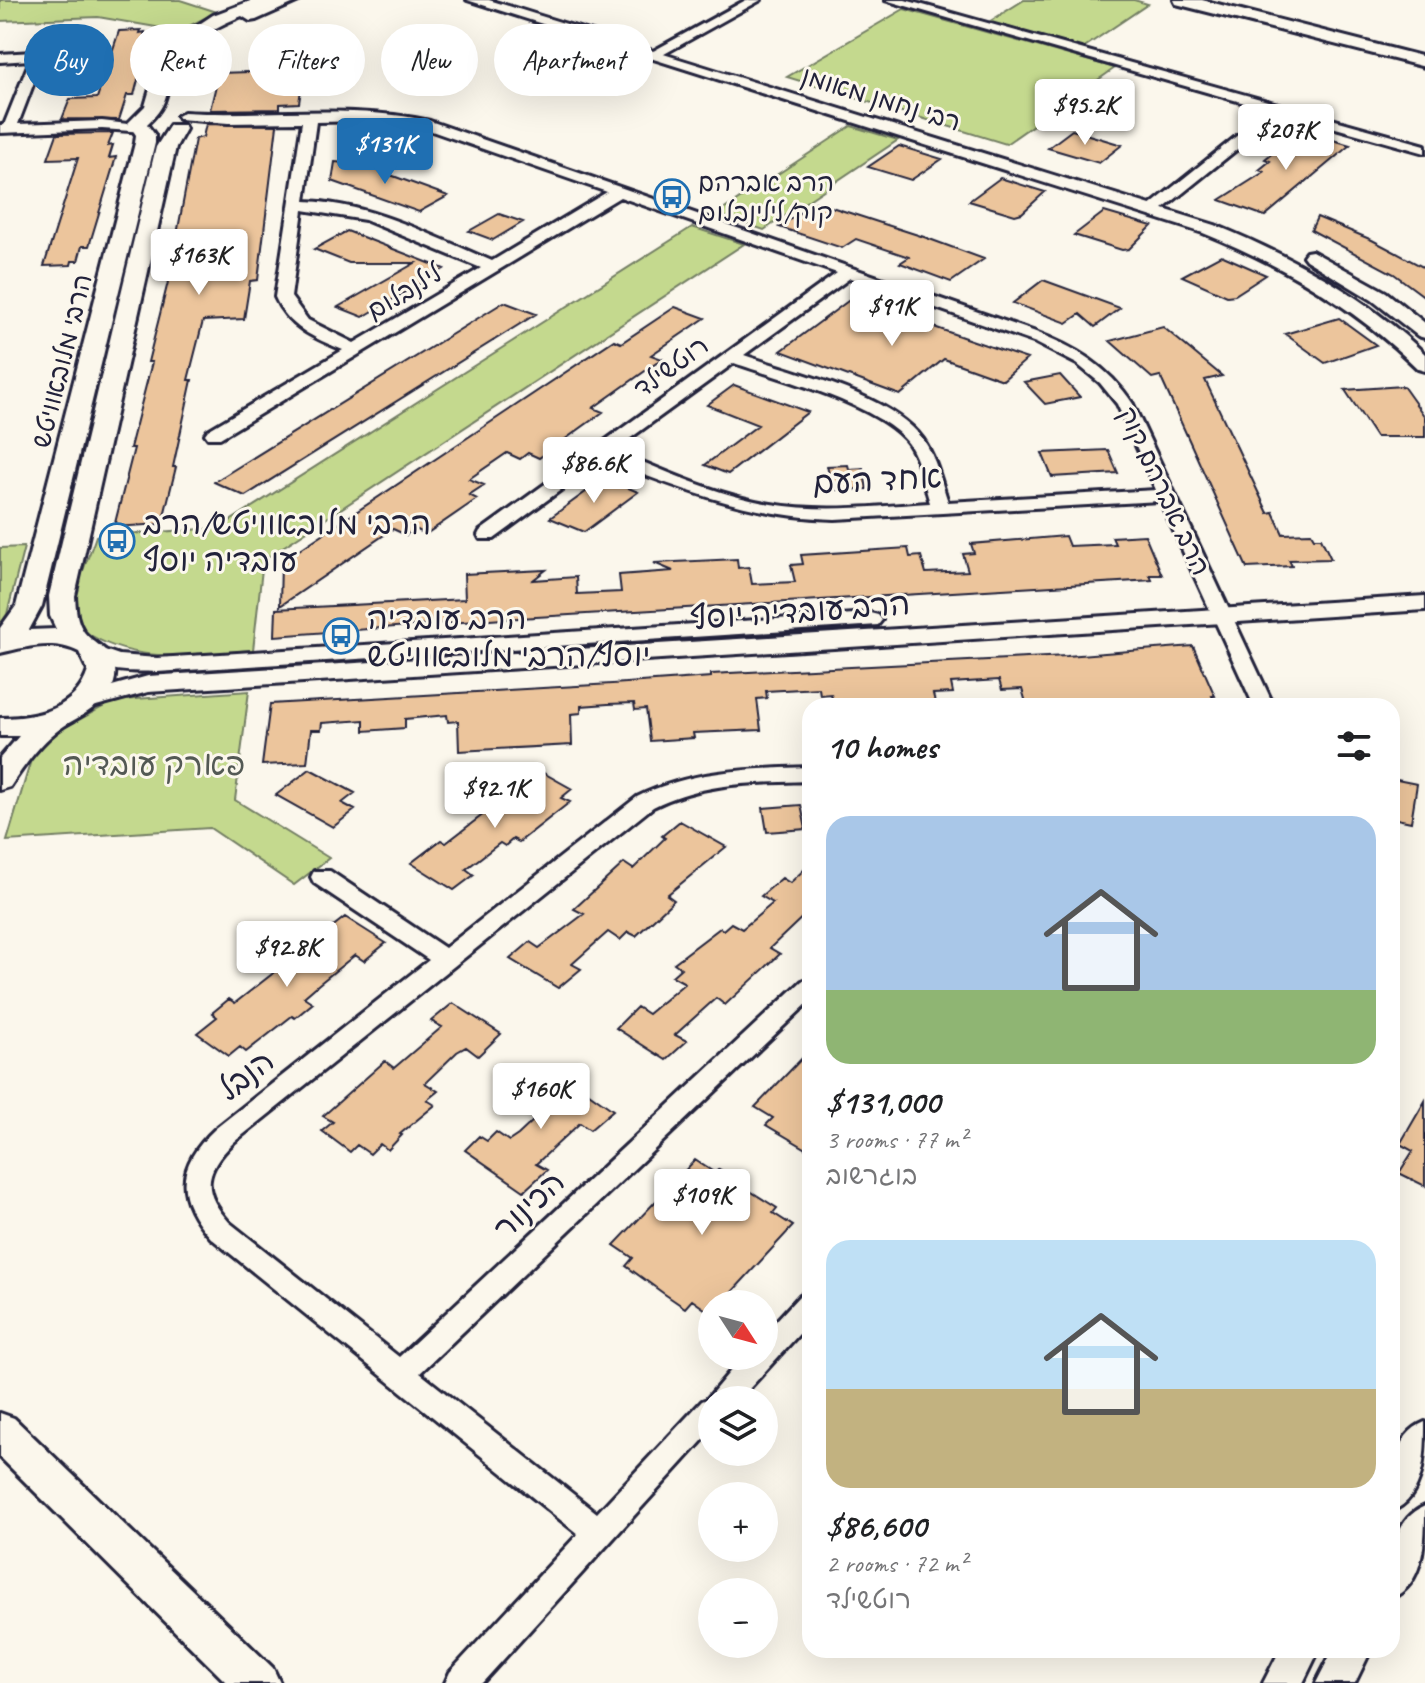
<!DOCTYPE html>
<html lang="en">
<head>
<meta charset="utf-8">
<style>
	:root { --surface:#fff; --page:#f2f2f2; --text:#202124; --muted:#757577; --accent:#1f6fb2 }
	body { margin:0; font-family:Caveat,"Playpen Sans Hebrew",sans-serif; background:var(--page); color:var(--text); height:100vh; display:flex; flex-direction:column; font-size:30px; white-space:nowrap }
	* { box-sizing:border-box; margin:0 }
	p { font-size:26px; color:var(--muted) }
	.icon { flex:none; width:44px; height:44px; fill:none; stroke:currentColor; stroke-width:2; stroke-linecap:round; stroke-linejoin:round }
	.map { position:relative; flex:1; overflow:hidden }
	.drawer { position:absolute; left:802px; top:698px; width:598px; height:960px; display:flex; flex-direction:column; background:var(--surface); border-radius:24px; box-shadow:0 8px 32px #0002 }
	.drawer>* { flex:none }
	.guide { position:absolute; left:24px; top:24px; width:658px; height:72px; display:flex; gap:16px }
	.needle { width:52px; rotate:126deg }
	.controls { position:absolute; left:698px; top:1290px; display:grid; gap:16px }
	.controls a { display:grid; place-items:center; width:80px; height:80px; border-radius:50%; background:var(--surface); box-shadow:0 8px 32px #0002; font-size:40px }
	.price { position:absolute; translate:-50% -68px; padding:0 18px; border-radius:8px; background:#fff; color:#222; font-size:26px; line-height:52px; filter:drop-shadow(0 2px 4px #0008) }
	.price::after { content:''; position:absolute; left:50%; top:48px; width:24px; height:18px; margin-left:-12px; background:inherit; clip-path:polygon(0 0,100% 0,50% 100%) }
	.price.selected { background:var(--accent); color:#fff }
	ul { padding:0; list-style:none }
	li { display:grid; align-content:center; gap:16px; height:424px; padding:0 24px }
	li span { display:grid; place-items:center; height:248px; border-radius:24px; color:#555 }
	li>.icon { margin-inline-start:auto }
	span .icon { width:144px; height:144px; fill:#fffc; stroke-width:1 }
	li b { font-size:34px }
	h2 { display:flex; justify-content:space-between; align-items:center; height:96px; padding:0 24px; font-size:34px }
	.pill { padding:0 28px; border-radius:36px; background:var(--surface); box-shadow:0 8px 32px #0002; font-size:28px; line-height:72px }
	.pill.selected { background:var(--accent); color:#fff }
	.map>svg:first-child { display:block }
</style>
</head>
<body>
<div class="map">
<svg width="1425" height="1683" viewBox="0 0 1425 1683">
	<rect width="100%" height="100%" fill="#fbf7ec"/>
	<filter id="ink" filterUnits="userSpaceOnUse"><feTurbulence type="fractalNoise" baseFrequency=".0125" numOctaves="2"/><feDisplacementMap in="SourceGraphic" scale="16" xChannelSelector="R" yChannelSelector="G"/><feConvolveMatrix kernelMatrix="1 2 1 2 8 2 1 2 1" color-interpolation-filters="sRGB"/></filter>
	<g filter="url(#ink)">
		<path fill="#c4d98e" stroke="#737e64" stroke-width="2" d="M0,0H180L217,12L179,31L98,17L0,21Z
			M1024,0H1134L1148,4L1083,48L989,22Z
			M904,9L1115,68L1006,144L787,77Z
			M851,126L898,140L764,230L717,214Z
			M692,227L744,244L263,560L253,650C197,654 142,665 92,636C82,630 72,618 73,606C74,587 90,555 96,536L219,528Z
			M24,547L7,614L0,625V548Z
			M249,691L235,800L329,858L294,885L210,828L7,841L31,760L45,738L108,704L121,700Z"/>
		<path fill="#ecc59c" stroke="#22223b" stroke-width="2" d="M141,30L140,33L145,32L142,43L148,42L134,95H127L119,120L62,119L70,99L97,98L119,31Z
			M304,70L299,103L280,104V109L210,110L219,73Z
			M206,124L277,125L258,280L250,281L244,319L203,321L188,380H192L173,467H176L162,524L114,527L134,448H130L152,362H148L168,282L195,139L203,137Z
			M1072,130L1122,145L1099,163L1048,148Z
			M1306,132L1350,145L1265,216L1220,200L1264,172L1259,170L1270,161L1265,159L1296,134L1302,136Z
			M113,133L108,146L113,145L109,158L116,157L89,246H82L78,261H72L71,265L44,266L78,158L48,159L57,134Z
			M899,146L942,159L911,180L868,167Z
			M335,162L363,165L448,196L419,212L332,181Z
			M1000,178L1045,192L1022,213L1015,215L969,201Z
			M816,202L924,237L984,259L951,282L900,263L909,257L856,239L842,248L779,227Z
			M1104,212L1152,226L1129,249L1122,250L1074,235Z
			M499,214L523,222L493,240L469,231Z
			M1317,217L1372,240L1425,268V297L1394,274L1311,230Z
			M347,231L424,261L444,269L363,317L338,307L415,263H349L314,249Z
			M1221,255L1266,275L1235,295L1227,296L1182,276Z
			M1043,280L1120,308L1095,327L1080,314L1067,323L1013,303Z
			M852,298L968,339L1027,359L1003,380L944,359L900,395L781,351Z
			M504,302L536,314L245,496L214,482Z
			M675,307L705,318L651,355L662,359L593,408L603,412L539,458L528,453L520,459L507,453L469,479L484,485L469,495L477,499L426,534L415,529L406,535L393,529L280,606L281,562L614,340L621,343Z
			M1339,318L1376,345L1325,363L1285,334Z
			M1163,327L1222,376L1205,380L1268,513L1273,512L1283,534L1311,533L1314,538H1321L1331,559L1289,560L1292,566L1247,568L1160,376L1152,378L1110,341Z
			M1060,375L1080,397L1045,404L1024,382Z
			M734,385L808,412L728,474L705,465L758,425L707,405Z
			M1403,386L1425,417V437H1376L1345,390Z
			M1108,450L1118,473L1052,477L1042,453Z
			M848,465L849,469L863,468L867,489L833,490L827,466Z
			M605,478L638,492L584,532L550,518Z
			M1145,535L1162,575H1150L1152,580L503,619L275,636L276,609L465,599L464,574L546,570L533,580L576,577L577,594L621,592L619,575L673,571L654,563L737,559L738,568L749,567L752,584L773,583L795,582L791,565L803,564L801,555L908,548L910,557L921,556L926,573L968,571L963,554L974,553L971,544L1065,536L1069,546L1115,544L1112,537Z
			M1193,646L1215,696H1212L1216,706H1027L1022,689L1002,690L999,680L951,683L953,693L933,694L936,706H834L831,694L820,695L819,688L801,689L766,691L767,698L757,699L761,730L693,733L694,738L650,741L646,709L635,710L634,703L608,704L581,706V713L571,714L572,745L459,751L458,721L448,722L447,715L405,719V728L364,731V720L322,723L321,730H311L307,763L262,765L270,704L612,684L711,677V674L1067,656Z
			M310,769L355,793L342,803L355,810L333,827L276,795Z
			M540,771L572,789L561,798L570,802L519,842L513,839L505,846L500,843L466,869L474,875L454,890L411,863L441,840L446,843Z
			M1392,779L1417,784L1411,822L1392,818Z
			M801,805L806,829L767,832L763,808Z
			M680,821L726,847L667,895L674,900L636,936L628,932L620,940L608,932L572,964L581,969L558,988L510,959L530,942L539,948L584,914L574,909L624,863L633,869L665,838L662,836Z
			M810,864V910L770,948L780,954L725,1005L716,998L675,1035L687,1041L666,1060L616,1028L637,1007L648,1014L685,983L672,976L681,968L674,963L720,928L723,930L731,923L742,929L773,903L761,896L782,878L790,883Z
			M345,917L386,943L364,961L355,955L319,984L304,997L313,1003L295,1018L292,1016L246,1052L240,1047L229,1056L197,1033L217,1017L212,1013L229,999L235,1003Z
			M453,1003L501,1034L478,1056L466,1047L457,1052L425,1083L438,1091L427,1100L435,1105L400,1134L402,1135L388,1150L380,1144L370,1154L357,1145L350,1152L322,1131L333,1122L323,1116L385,1061L394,1068L442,1027L431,1021Z
			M810,1050V1151L766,1125L773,1118L755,1107Z
			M555,1069L613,1110L590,1130L580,1123L536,1164L547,1170L524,1191L465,1150L479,1136L487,1141L496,1132L509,1141L518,1135L550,1105L537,1097L546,1089L539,1083Z
			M1425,1101V1186L1399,1173L1413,1151L1400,1144Z
			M695,1160L715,1173L719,1169L740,1182L739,1184L777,1208L773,1213L793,1226L721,1304H712V1314L692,1300L685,1308L663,1293L626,1266L633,1258L614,1245Z"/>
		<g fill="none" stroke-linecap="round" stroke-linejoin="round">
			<defs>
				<path id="minor" d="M746,0H761L657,58L646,55Z
					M885,0H905L1425,145V153L1282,113L1158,213H1148V207L1269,110Z
					M41,32L52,35L18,124L102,121L145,126V132L102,129L0,133V125H4L30,60L0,62V54L33,52Z
					M184,112C265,117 350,103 430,121L1033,331C1075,347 1108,366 1133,404L1274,706H1254L1160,501L835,519C751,517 680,489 603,459L494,539H480L478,535L480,531L837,273L620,197L220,438H208L205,434L208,430L343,350C314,338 288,327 275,297L302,122L228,123L179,119L177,116ZM374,121L423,128L607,192L492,261C432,236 371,203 305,201L316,122ZM303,210L365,220L481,268L354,343L308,320L291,297ZM850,278L1036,343L1077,364L1100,383L1117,404L1156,490L948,502C941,481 936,458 923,439C890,394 795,373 744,355ZM734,363C780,379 881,405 909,444C920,461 924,484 930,503C877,506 824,513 771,504C716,495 665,471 614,450Z
					M810,767V781C755,783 702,782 653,807L234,1142C204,1171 201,1191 229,1222L399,1357L802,981L810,978V1001L420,1373L597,1513L702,1401L707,1399L743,1356H764V1334L800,1295L810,1291V1322L739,1400H712V1430L482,1683H445L450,1672L578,1534L211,1238C174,1197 176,1165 216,1128L429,960L314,883L311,877L314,871H330L445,948L637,797C692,770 750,769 810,767Z"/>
				<path id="tertiary" d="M467,0H489L1215,225C1293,257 1364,295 1425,354V371L1418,369C1355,307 1284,266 1203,233Z
					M1312,251L1386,292L1425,323V338L1418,336L1372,300L1306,260L1303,256L1306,252Z
					M1425,596V610L148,692L85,709L76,706L73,701L76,696L148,676Z
					M870,613L878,615L882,620L878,625L157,672C135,671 99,674 84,654L88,649L96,647L119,655L157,658Z
					M1425,1422C1425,1454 1425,1498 1392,1511C1392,1480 1390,1436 1425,1422Z
					M1425,1506C1425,1539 1425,1584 1392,1598C1392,1566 1389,1521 1425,1506Z
					M1280,1650H1319L1303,1683H1263Z
					M1333,1650H1371L1355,1683H1316Z"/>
				<path id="secondary" d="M253,0H301L256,20L250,21L242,16C219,25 188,41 176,63C163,88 173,101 147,124L155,135V143L42,606L29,630L56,629L50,616L49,596L156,147L170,125H184L186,129L176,147L75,596C76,609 76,620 84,632C94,645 112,648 115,669C119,699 83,714 64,726C42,740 24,766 10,787L0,790V758L19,736H0V718C37,718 76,709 88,671L79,652C53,639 27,647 0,653V628L16,606L135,143L136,135L128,123L145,106L157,65L174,41L213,15Z
					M1174,0H1202L1425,57V67L1176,4Z
					M0,1413L14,1418L273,1668L280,1683H227L0,1457Z"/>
			</defs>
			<use href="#minor" stroke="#22223b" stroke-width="6"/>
			<use href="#tertiary" stroke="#22223b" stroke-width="6"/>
			<use href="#secondary" stroke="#22223b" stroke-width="6"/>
			<use href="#minor" fill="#fbf7ec" fill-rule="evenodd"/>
			<use href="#tertiary" fill="#fbf7ec" fill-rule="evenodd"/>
			<use href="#secondary" fill="#fbf7ec" fill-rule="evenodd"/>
		</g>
	</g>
	<defs>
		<symbol id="bus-ring" viewBox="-11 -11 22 22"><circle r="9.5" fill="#fbf7ec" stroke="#1f6fb2" stroke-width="1.5"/><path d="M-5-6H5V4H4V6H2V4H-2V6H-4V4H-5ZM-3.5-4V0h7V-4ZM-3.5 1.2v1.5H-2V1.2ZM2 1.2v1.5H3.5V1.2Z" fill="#1f6fb2"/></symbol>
	</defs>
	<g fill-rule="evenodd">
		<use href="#bus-ring" x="652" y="177" width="40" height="40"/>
		<use href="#bus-ring" x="97" y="521" width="40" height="40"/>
		<use href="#bus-ring" x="321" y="616" width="40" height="40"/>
	</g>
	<g text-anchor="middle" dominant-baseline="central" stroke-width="6" stroke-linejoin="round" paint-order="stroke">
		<g font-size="26" fill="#22223b" stroke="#fbf7ec">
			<text transform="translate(881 99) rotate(17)">רבי נחמן מאומן</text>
			<text transform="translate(404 292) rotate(-31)">לילנבלום</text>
			<text transform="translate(62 361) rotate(-76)">הרבי מלובאוויטש</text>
			<text transform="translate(671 367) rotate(-36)">רוטשילד</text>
			<text transform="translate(1164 491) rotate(65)">הרב אברהם קוק</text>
		</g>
		<g font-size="26" fill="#22223b" stroke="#fbf7ec" text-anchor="start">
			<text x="698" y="182">הרב אברהם<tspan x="698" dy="30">קוק/לילינבלום</tspan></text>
		</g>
		<g font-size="32" fill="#22223b" stroke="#fbf7ec">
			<text transform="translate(877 480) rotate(-3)">אחד העם</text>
			<text transform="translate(800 611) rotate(-4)">הרב עובדיה יוסף</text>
			<text transform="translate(246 1075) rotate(-38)">הנבל</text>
			<text transform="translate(529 1205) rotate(-43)">הכינור</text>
		</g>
		<g font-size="32" fill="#22223b" stroke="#fbf7ec" text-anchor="start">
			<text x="143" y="523">הרבי מלובאוויטש/הרב<tspan x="143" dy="37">עובדיה יוסף</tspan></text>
			<text x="367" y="618">הרב עובדיה<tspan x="367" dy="37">יוסף/הרבי מלובאוויטש</tspan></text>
		</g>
		<g font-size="32" fill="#535954" stroke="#fbf7ec">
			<text x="154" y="764">פארק עובדיה</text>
		</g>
	</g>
</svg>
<div class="controls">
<a><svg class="needle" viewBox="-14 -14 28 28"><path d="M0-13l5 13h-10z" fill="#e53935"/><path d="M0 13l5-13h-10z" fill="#757577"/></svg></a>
<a><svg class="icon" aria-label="layers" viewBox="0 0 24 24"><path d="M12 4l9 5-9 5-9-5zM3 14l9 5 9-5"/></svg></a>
<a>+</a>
<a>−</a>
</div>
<b class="price" style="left:1085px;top:147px">$95.2K</b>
<b class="price" style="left:1286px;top:172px">$207K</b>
<b class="price selected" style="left:385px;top:186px">$131K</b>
<b class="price" style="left:199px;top:297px">$163K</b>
<b class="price" style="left:892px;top:348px">$91K</b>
<b class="price" style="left:594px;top:505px">$86.6K</b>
<b class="price" style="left:495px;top:830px">$92.1K</b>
<b class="price" style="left:287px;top:989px">$92.8K</b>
<b class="price" style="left:541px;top:1131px">$160K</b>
<b class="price" style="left:702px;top:1237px">$109K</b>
<div class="guide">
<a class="pill selected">Buy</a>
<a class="pill">Rent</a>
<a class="pill">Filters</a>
<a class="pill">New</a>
<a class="pill">Apartment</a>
</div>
<section class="drawer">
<h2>10 homes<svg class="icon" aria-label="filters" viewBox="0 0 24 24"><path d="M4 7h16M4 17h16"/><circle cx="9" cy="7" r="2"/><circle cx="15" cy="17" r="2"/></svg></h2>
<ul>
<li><span style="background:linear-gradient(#a9c7e8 70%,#8fb573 0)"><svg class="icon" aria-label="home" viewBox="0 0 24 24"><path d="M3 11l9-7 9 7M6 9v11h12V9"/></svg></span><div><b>$131,000</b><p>3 rooms · 77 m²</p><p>בוגרשוב</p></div></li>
<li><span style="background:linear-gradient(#bfe0f5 60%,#c2b280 0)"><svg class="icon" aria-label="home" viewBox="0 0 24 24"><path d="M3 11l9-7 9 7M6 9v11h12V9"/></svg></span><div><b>$86,600</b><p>2 rooms · 72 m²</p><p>רוטשילד</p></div></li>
</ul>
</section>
</div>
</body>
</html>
